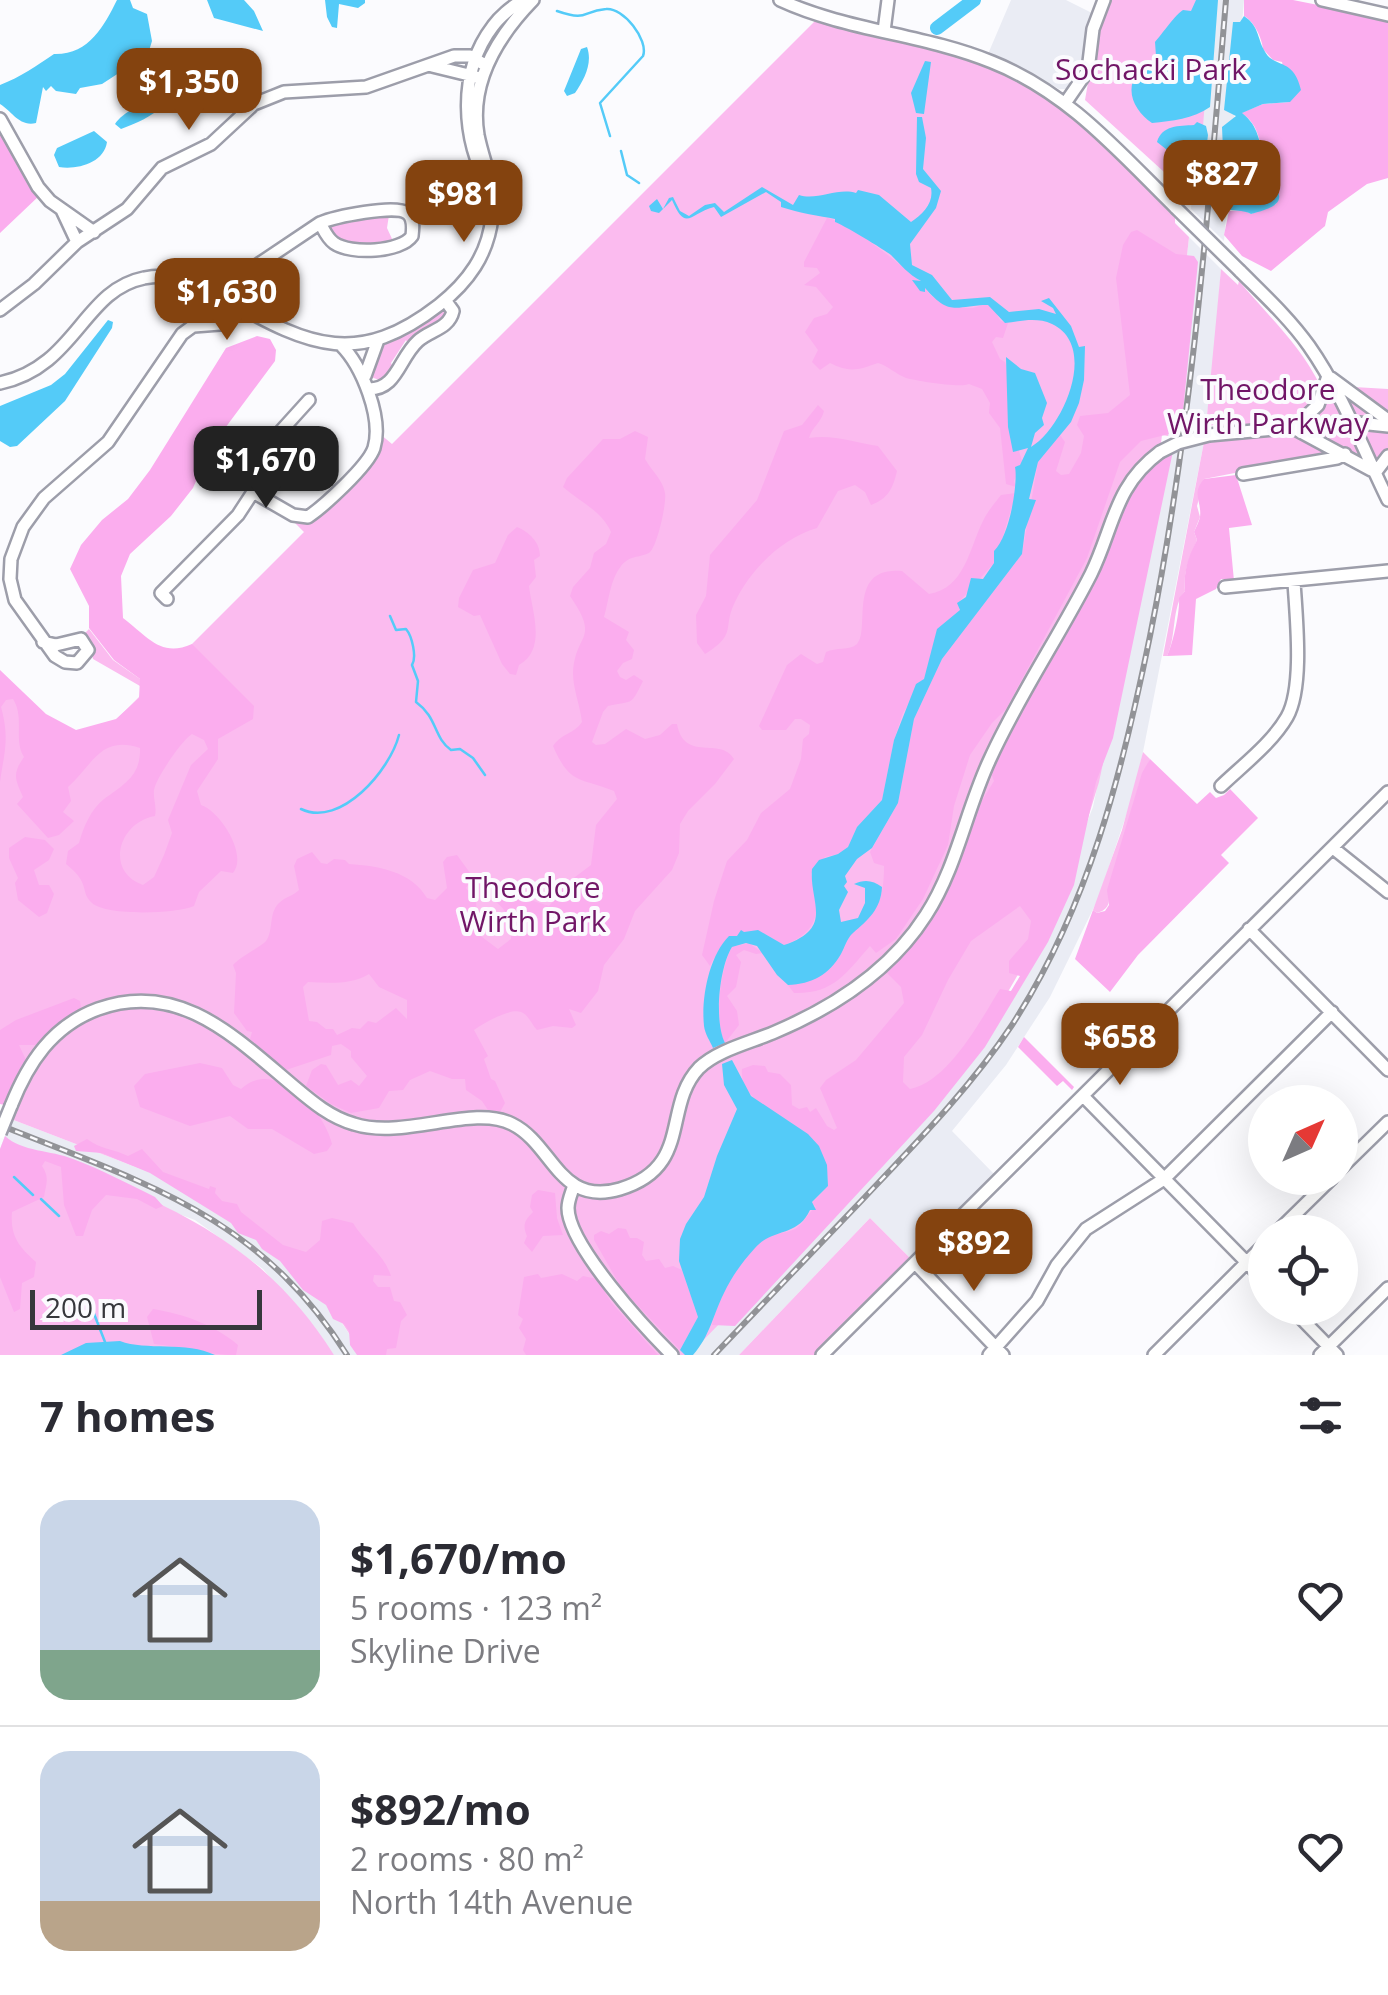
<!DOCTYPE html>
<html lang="en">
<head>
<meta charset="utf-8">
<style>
	:root { --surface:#fff; --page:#f2f2f3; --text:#2b2b33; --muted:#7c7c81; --line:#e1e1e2; --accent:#84430f }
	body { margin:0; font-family:"Open Sans",sans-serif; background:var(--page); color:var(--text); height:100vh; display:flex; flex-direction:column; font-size:38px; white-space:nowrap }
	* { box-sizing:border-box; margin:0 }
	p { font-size:32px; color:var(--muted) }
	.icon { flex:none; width:55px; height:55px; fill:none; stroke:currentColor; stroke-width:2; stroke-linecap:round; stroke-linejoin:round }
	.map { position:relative; height:1355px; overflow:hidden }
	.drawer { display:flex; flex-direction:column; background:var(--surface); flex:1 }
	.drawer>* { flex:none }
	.needle { width:65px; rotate:45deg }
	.tools { position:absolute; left:1248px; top:1085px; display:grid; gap:20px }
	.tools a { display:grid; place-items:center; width:110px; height:110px; border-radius:50%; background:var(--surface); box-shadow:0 10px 40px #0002; font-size:50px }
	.scale { position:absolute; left:30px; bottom:25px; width:232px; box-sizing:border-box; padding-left:10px; border:5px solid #36373c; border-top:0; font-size:28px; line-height:35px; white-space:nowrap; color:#36373c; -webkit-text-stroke:8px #fbfbfe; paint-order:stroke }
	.price { position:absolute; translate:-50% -85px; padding:0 22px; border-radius:20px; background:var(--accent); color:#fff; font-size:32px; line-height:65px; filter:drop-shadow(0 2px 5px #0008) }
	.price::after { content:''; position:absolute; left:50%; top:60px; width:30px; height:22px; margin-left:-15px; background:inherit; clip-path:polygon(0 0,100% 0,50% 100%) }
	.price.on { background:#222; color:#fff }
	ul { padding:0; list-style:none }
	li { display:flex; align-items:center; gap:30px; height:250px; padding:0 40px }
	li+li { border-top:2px solid var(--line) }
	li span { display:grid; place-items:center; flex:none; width:280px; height:200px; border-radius:30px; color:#555 }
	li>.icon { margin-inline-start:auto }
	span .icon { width:120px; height:120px; fill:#fffc; stroke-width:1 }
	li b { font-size:42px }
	h2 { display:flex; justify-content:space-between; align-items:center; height:120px; padding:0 40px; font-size:42px }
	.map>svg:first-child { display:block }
</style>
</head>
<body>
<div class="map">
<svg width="1388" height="1355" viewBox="0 0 1388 1355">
	<rect width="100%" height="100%" fill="#fbfbfe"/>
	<path fill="#eaecf4" d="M1011,0H1066L1094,14L1085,67L1068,89H1059L1028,71L988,54Z
		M1208,0H1244L1224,241L1191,209Z
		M1189,237L1221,269L1216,335L1206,426L1168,436Z
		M1204,442L1143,752L1133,795L1098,899L1050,997L1006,1065L952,1131L995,1175L911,1259L870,1218L739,1355H689L987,1028L1017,982L1045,928L1093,807L1165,456Z
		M11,1119L185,1186L225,1209L332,1308L363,1355H334L263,1269L195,1220L0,1149Z"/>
	<path fill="#fbbbef" d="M1108,0H1213L1197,202L1085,100L1099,20Z
		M815,21C895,41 984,54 1053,101C1099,132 1136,179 1175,218V223L1189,237L1168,436L1162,435L1147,558L1099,782L1078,851L1045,928L987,1028L826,1214L689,1355H363L339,1318L300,1271L185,1186L11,1119L15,1108L0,1104V672L81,755L304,532L293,521L326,510L380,434L392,444Z
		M389,215L387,228L393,241L347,245L328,229L338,221Z
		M1221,269L1238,285L1239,281C1268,316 1299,343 1320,385L1388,389V461L1348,451L1204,479L1197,506L1200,517L1194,532L1197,540C1190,557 1183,570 1185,591C1171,607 1177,636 1167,656H1163L1204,442L1208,441L1210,431L1216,430L1215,425L1206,426Z
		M445,308L449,314L408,344L406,340L391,363L394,369L382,381L371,377L369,372L381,345Z
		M89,629L113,660L140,679V686L93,659L91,648L82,636Z
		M1143,752L1150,759L1139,785L1108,893C1111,904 1107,910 1097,913L1093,910L1122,830Z
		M0,1152C42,1155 65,1166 104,1180C202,1218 277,1264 334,1355H0Z
		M870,1218L911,1259L815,1355H739Z"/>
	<path fill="#fbadee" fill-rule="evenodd" d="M1244,0H1293L1388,19V178L1367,184L1328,212L1325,226L1271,271L1242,256L1224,235L1229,211L1243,210L1251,214L1276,204C1282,186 1272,181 1266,165C1259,145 1261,125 1241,113L1263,104L1290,102L1282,62L1273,60L1263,49C1262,38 1254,21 1244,16Z
		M0,128L40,195L0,233Z
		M827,218C847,220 900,265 918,279C923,283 927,293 933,297C940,301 963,309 971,308C978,308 987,300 994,308C997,311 997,317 1001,321L1008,323L1003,338L996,337L992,342L1000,359L1005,362L1009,375L1008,414L1022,461L1014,481L1016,487L1006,484L1000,428L989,413L990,403L982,389L969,384C960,388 917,381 906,378C896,374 888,366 878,363C858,370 850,373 830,363L820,370L812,362L818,350L805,332L814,318L827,314L833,307L816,287L804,285L820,273L817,268L804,267V262Z
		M1137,230L1176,254L1194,256L1198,262L1181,431L1141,441L1120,462L1087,558L1006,709L992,723L970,755L954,806L948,845L923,899L896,939L876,953L870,946C846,973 834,994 794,993L788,985C810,983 829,973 841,954C845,948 847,938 852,933C877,910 884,902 884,866L874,863L870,852L898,803L914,719L942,659L1022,554L1038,462L1060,435L1065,442L1056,471L1061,475L1069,474L1081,453L1084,436L1077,425L1080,416L1108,413L1130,395L1116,278L1123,245L1131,232Z
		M257,336L270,339L276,350L275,361L211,447L193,488L171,516L130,554L121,576L123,618C148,637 161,658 192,644L254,706L253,719L218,739V759L197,791L201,805C221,812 248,855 233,873L221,871L199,892L194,906C175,914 106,916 92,903C84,896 86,891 82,882C79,875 72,869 66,864L68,851L79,843C83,828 91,809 104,799C125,784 141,775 140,748C100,735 93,765 68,787L71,801L63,812L74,821L59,835L48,838L17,804L23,797C15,779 12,774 24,757C13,740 25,718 13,699L6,700L1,707C10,739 4,753 0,782V670L46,714L76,730L116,719L139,698L140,679L114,660L89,628V606L70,569L81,545L102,520L128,499L150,470L226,348ZM192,734L204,740L208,749L191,765L168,820L172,833L164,855L154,877L143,885C104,871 119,822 155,816C157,806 153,800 154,790C156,778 182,740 192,734Z
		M818,405L824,411C821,423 812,427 809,438C833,434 852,442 878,446L897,471C893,488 888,499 871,505L865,492L855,485L838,491L817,528C782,538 751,569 735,602C722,628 738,634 705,654L697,643L696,615L706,596L710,555L757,500L784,431L802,425Z
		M635,431L648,437L645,459C651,470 663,480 665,493C667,502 657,548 649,553C639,558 630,555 621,566C610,580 609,600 604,617L629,632L626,640L634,650L632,659L623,663L617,671L620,677L626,680L634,675L643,681C630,707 634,700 608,706L603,712L592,742L596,745L605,744L626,729L645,739L660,735L672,724H677C684,763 721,736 734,759L715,784L688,811L680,824L679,853L672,870L635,911L624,939L604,965L598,991L581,1013L569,1009L576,1025L572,1028L553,1026L537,1030C532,1025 528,1014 521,1012C509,1008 484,1023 474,1030L488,1056L484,1059L491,1079L495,1081L505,1103L500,1112L488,1110L482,1101L466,1090L465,1079H452L430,1071L410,1080L403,1090L389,1091L379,1108L351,1113L331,1104L306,1086L312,1070L321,1064L326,1065L338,1085L351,1080L359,1086L367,1076L351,1057V1051L341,1044L332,1046L331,1055L286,1070L250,1039L252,1032L247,1031L234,1013L236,973L233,965C242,955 261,947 266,941C274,930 268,914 279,903C285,897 293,896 299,890L294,866L297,859L312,852L321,863L327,864L334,859L345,860L349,864C378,866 411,871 427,898L435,900L447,888L443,862L447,857L457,855L473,877L466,888L476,901L478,934L498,949L511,939C512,918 505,906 488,897L492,888L510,886L524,898L549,906L556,898L559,889L591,865L596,825L617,799L614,791C579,777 570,785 553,746C562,733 574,734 582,722C580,705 573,689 573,673C575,632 601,641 570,596L573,587L590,568L594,553L606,544L611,532C602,511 580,502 563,487L567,478L603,439H620ZM369,974L379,987L407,1000V1019L396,1008L376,1023L368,1021L360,1029L352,1028L337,1035L333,1029H326L317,1022L309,1021L303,987L308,982C329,983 351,985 369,974Z
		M1173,451L1113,738L1096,782L1074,885L1048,942L985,1047L934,1111L735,1326L712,1325C717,1300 742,1252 765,1238C775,1232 785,1234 795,1229C805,1223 807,1213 816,1207L812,1203L828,1186C830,1112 737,1118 742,1069L753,1065L765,1066L768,1072L780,1074L791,1085L792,1105L799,1109L807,1107L810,1112L816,1108L827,1126L834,1130L837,1128L820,1088L826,1080L856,1060L904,1003L901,987L887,973L909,950L947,892L972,817L994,781L991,773C1023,704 1062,640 1097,573C1120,528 1127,479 1173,451ZM1020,906L1031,921L1028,939L1009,961V973L1020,976L1011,991L1000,989C980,1021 949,1081 910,1089L903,1082L904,1057L922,1035L948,980L971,941Z
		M1236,475L1252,525L1229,528L1234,581L1221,579L1216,589L1196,599L1192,655L1167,656C1173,643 1180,612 1179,598L1185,591C1183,571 1189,555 1197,540L1194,532C1196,527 1199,522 1200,517C1202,501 1191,494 1204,479Z
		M1016,493L1000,546L994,551V563L958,603L960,611L934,646L924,679L903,713L894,740L882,800L857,827L848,847L838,854L825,857L811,874C820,907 822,931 784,945C777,942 769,935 762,933C740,926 718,948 710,966L702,955L714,901L727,861L747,840L761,813L790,789L801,759L803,739L809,734L810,725L801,719H795L786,730H762L759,726L787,665L801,654L817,664L823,662L826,652C836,647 849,651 857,644C871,629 846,566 902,571L929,594C965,588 969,549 983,521C987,512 995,503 1001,495Z
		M517,527C529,532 540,542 540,556L534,560L536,577L529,586C532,612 547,649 519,665L516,675L510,674L502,664L480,615L474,616L458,607L459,598L473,570L495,563L508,535Z
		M1150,759L1197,804L1210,792L1216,798L1224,795L1230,789L1258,818L1221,855L1229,863L1138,955L1110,992L1075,959L1093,910L1097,913L1105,911L1109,905L1107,890L1142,773Z
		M25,837L45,840L54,849L49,860L34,870L39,885H49L54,894L47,913L39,917L18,900L15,883L18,878L9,858V848Z
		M749,943L763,953L756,954L744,950L736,955L741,962L736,987L727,996L737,1011L739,1025L725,1043C714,1021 720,969 732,947Z
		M74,998L80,1001L81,1009L37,1045H19L26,1060L6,1104H0V1030L16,1020Z
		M1024,1037L1074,1087L1072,1090L1063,1081L1057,1086L1018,1047Z
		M200,1063L222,1068L233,1085L241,1089C276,1057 324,1110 332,1144L327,1151L314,1154L272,1129H248L230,1116L190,1126L140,1107L134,1086L145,1074Z
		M5,1136C22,1152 51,1150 73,1159C100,1169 129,1184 155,1197L163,1206L156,1209L137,1199L106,1195L92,1210L83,1236H76L64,1205L61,1167L45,1161L42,1166C50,1178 46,1184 44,1197L12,1212C10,1236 19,1247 36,1262L34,1277L22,1283L20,1309L14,1312L0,1277V1149Z
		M87,1139C100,1149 114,1149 128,1156L142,1149L163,1172L209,1189L210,1186L216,1188L215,1193L222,1201L237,1204L241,1212L283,1245L306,1252L320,1240L322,1221L332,1218L353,1223C365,1243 384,1254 391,1276L374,1275L373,1281L378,1287H390L394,1301L400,1302L407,1315L401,1321L396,1348L387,1349L386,1355H357L350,1345L349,1331L344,1324L333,1319L326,1305L303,1290L280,1261L262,1249L256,1240L238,1233L231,1223L150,1173L102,1153L76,1151L74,1146Z
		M538,1190L555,1193L557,1218L563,1235L543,1236L532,1252L524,1243L527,1236C522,1225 525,1220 533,1212L530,1207L532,1195Z
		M618,1228L626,1229L630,1238H637L644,1242L642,1255L646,1261L659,1259L665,1268L673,1266L682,1270L698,1317L680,1350L622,1289L594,1240V1235L601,1231L609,1234Z
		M538,1274L541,1278L562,1274L577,1281L583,1276L597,1279L611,1302L658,1355H526L523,1350L526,1339L519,1328L523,1319L518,1315L524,1277Z
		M153,1309C184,1314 215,1325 238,1345L236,1355C209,1355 182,1347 154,1344L147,1317Z"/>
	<path fill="#54cbf8" d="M117,0H130L133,8L147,14L152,41L148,54L102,84L80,88L76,94L56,91L51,86L46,91L43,87L36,123C19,127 12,111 0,104V85C21,77 36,66 54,54C89,55 104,26 117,0Z
		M207,0H244L254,11L263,31L214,18Z
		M325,0H365V3L358,8L339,4L337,28L332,27L327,17Z
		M1196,0H1218L1210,107C1193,119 1172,121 1152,123C1136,112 1124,92 1137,73C1142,66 1151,63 1156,56L1155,42C1162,34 1176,14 1183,10L1191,11Z
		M1244,16C1259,26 1257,37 1264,50C1274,70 1293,56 1301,90L1290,102L1263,104L1242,113C1259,126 1259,142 1265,162C1273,191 1299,202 1251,214C1238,207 1224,215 1216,199L1223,150L1222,127L1236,116L1224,110L1233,22H1240Z
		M587,47C593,63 584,80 575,93L567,96L564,91L581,49Z
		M925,61L931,62L924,114L916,113L911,93Z
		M157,102L162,106C154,116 134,124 121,129L115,124C123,112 142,103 157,102Z
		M917,117H922L926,138L923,169L941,191L936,208L910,244L912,265L932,275L952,300L990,297L1009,312L1039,309L1056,314L1053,308L1041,301L1049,298L1071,326L1079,347L1085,346L1084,380L1079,403L1071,422L1038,462L1029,499L1036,500L1025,530L1022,554L942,659L914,719L898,803L872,848L857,859L845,876L847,882L844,886L848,892L839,910L841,922L858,918L865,903V888L854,884C864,879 873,880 882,887C881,909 868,920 853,933C847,938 845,947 841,954C829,975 812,984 788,985L777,975L757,946L746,943L732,947C719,968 714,1021 725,1043L713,1048C710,1041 705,1034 704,1026C701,998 709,956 729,936H737L741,930L744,932L758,930L784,945C835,928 809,902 812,869L819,860L838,854L848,847L857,827L882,800L894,740L916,684L924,679L937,629L960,610L957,603L966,597L971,578L983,579L994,563V551C1011,534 1018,480 1015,467L1020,465L1028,448L1013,452L1008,427L1006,357L1021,369L1035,373L1047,403L1042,418L1044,425L1035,433L1031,447C1063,428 1099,346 1052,324C1037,317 1021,321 1005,323L988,305C956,305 951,318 925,288V292L920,291L912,280L921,281C908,274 901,265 891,255C885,250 840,223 835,222V219C820,216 799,213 781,207V202L766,192L721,217L714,207C690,213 686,233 672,200L659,213L651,211L649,206L657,199L663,209L669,198L673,197L680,211L689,216L705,205L715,203L724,212L762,187L793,205L799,195C817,201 838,187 856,193L858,190L879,195L911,222C923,214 934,203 931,188L919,182L916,174Z
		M1197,122L1206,126L1208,135L1202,183L1195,172L1157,142C1162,125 1179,126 1194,125Z
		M94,131L107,142C104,163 77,170 59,167L54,155L57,148Z
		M108,320L113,322L112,328L65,401L17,446L10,447L0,441V406L51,385L65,374Z
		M732,1060L751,1096L808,1134L819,1146L827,1165L828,1186L812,1202L816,1210H810C798,1237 772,1228 755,1248C743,1261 732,1276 724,1293C713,1315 710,1336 693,1355H685L680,1350L698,1317L679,1261L680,1239L686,1224L704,1197L717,1156L737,1109L724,1085L722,1064Z
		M120,1341C146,1351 186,1341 215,1355H61L86,1343Z"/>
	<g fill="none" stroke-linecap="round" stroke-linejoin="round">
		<path stroke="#54cbf8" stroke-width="2.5" d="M557,11C589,22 581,11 606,9C623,7 649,40 643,56L600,103L610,136
			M621,151L627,175L639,183
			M390,616L396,630L406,629C412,636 417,657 412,665L418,681L416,702C438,718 433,737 451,750L460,749L473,758L485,775
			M301,809C341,828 390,770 399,735
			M14,1177L33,1195
			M41,1199L59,1216
			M91,1306L105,1342"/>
		<path stroke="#54cbf8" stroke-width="14" d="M937,28L974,0"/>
		<defs>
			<path id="minor" d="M780,0C847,31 924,34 992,62C1068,92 1119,152 1176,208
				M1322,0L1388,15
				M884,31L888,0
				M432,66L477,77
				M1066,102L1088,70L1093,29L1104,0
				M0,119L38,187L50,201L94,232
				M490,189C462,140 457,73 493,26C501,15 511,8 522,0
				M62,210L77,242
				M1240,271C1264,295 1289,318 1309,346C1342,393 1363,449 1388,500
				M0,310L34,284L77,242L127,209L162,168L211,144L254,104L284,92L366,87L454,56H470L485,65
				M194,326L220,324L243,309V289L249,273
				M365,376L378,340
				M1331,378L1388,420
				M0,383C76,367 83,290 144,278C175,271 203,285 230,301C310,347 359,367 439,305C468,282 488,255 492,217C496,185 484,165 478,135C469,82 497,37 533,0
				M368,389C397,390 399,358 418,341C430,330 449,329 453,311L445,300
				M1297,425L1318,405L1328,376
				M1295,429L1371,470
				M1209,435L1350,422L1388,426
				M1375,473L1388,456
				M1243,474L1337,458L1345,454
				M253,492L293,515L308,517C324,506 368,466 374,448C383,418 362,366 341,345
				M1225,587L1388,571
				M167,599L161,593L238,515L253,492L271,442L309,400
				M43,642L56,645L81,639L88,650L77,663L65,662L55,656L15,600L10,579L11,559L23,527L44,498L108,442L182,334L212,312L229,284L320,223C324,230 327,238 334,243C351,255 401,252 412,236C413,228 414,218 407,213C395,204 334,217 320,223
				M1221,786C1243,765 1272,743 1287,717C1304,687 1296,616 1294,582
				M1333,848L1388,892
				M1249,929L1388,1070
				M1083,1096L1265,1281
				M11,1106C28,1063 52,1026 98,1009C178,980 234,1036 291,1084C310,1100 329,1117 354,1124C404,1140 473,1104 512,1124C553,1144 559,1207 620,1189C693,1167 662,1107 699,1068C717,1050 752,1042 775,1032C834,1007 891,970 926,915C957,867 966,810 990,759C1019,695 1059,637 1091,574C1114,527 1114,486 1160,452
				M1340,1169L1388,1122
				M574,1185C572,1192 568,1200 568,1208C568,1245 646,1329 672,1355
				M1277,1232L1332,1178
				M915,1263L1003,1355
				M1291,1308L1337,1355
				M822,1355L1388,792
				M989,1355L1037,1301L1057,1265L1086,1229L1164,1179L1332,1012
				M1154,1355L1265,1244
				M1320,1355L1388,1288"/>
		</defs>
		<use href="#minor" stroke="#9d9eaa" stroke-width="16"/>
		<use href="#minor" stroke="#fff" stroke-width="11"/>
		<defs>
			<path id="rail" d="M0,1125C144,1183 259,1215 347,1355
				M714,1355C764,1302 815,1250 865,1197C917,1142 970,1088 1012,1025C1089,906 1122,773 1150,636C1192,426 1208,213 1226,0"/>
		</defs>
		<use href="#rail" stroke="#929397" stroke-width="6"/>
		<use href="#rail" stroke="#fbfbfe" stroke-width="2.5" stroke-dasharray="8" stroke-linecap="butt"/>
		<defs>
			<path id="minor-bridge" d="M1176,208L1240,271
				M1160,452L1178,443L1209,435
				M0,1133L11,1106"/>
		</defs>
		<use href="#minor-bridge" stroke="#9d9eaa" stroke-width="16" stroke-linecap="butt"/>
		<use href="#minor-bridge" stroke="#fff" stroke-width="11"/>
	</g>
	<g text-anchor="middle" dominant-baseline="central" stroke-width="8" stroke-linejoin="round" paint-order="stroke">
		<g font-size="30" fill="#711667" stroke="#fbfbfe">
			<text x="1151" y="68">Sochacki Park</text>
			<text x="1268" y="388">Theodore<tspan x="1268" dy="34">Wirth Parkway</tspan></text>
			<text x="533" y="886">Theodore<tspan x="533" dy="34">Wirth Park</tspan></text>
		</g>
	</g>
</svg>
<div class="tools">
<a><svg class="needle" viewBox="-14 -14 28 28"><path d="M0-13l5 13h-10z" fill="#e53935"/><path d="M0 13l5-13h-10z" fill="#7c7c81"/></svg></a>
<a><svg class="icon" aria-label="locate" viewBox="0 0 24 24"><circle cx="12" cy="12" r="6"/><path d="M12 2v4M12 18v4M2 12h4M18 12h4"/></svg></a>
</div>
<div class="scale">200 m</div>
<b class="price" style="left:189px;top:133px">$1,350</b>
<b class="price" style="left:1222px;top:225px">$827</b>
<b class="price" style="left:464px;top:245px">$981</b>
<b class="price" style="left:227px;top:343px">$1,630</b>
<b class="price on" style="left:266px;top:511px">$1,670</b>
<b class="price" style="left:1120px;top:1088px">$658</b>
<b class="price" style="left:974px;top:1294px">$892</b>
</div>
<section class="drawer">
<h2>7 homes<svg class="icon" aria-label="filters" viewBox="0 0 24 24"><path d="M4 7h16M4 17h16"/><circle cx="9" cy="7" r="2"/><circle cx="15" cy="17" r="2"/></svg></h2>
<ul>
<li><span style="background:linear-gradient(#c9d6e8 75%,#7fa58c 0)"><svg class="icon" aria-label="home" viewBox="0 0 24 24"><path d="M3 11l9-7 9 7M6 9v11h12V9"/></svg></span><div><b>$1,670/mo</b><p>5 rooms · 123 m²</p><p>Skyline Drive</p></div><svg class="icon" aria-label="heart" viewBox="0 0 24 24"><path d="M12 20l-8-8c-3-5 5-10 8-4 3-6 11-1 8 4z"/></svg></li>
<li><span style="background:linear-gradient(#c9d6e8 75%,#b9a48a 0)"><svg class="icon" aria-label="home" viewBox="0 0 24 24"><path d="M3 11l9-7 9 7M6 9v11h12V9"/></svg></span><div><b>$892/mo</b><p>2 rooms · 80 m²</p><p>North 14th Avenue</p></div><svg class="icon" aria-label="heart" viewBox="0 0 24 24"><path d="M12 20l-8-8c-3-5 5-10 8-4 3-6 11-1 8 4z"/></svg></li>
</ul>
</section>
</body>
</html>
